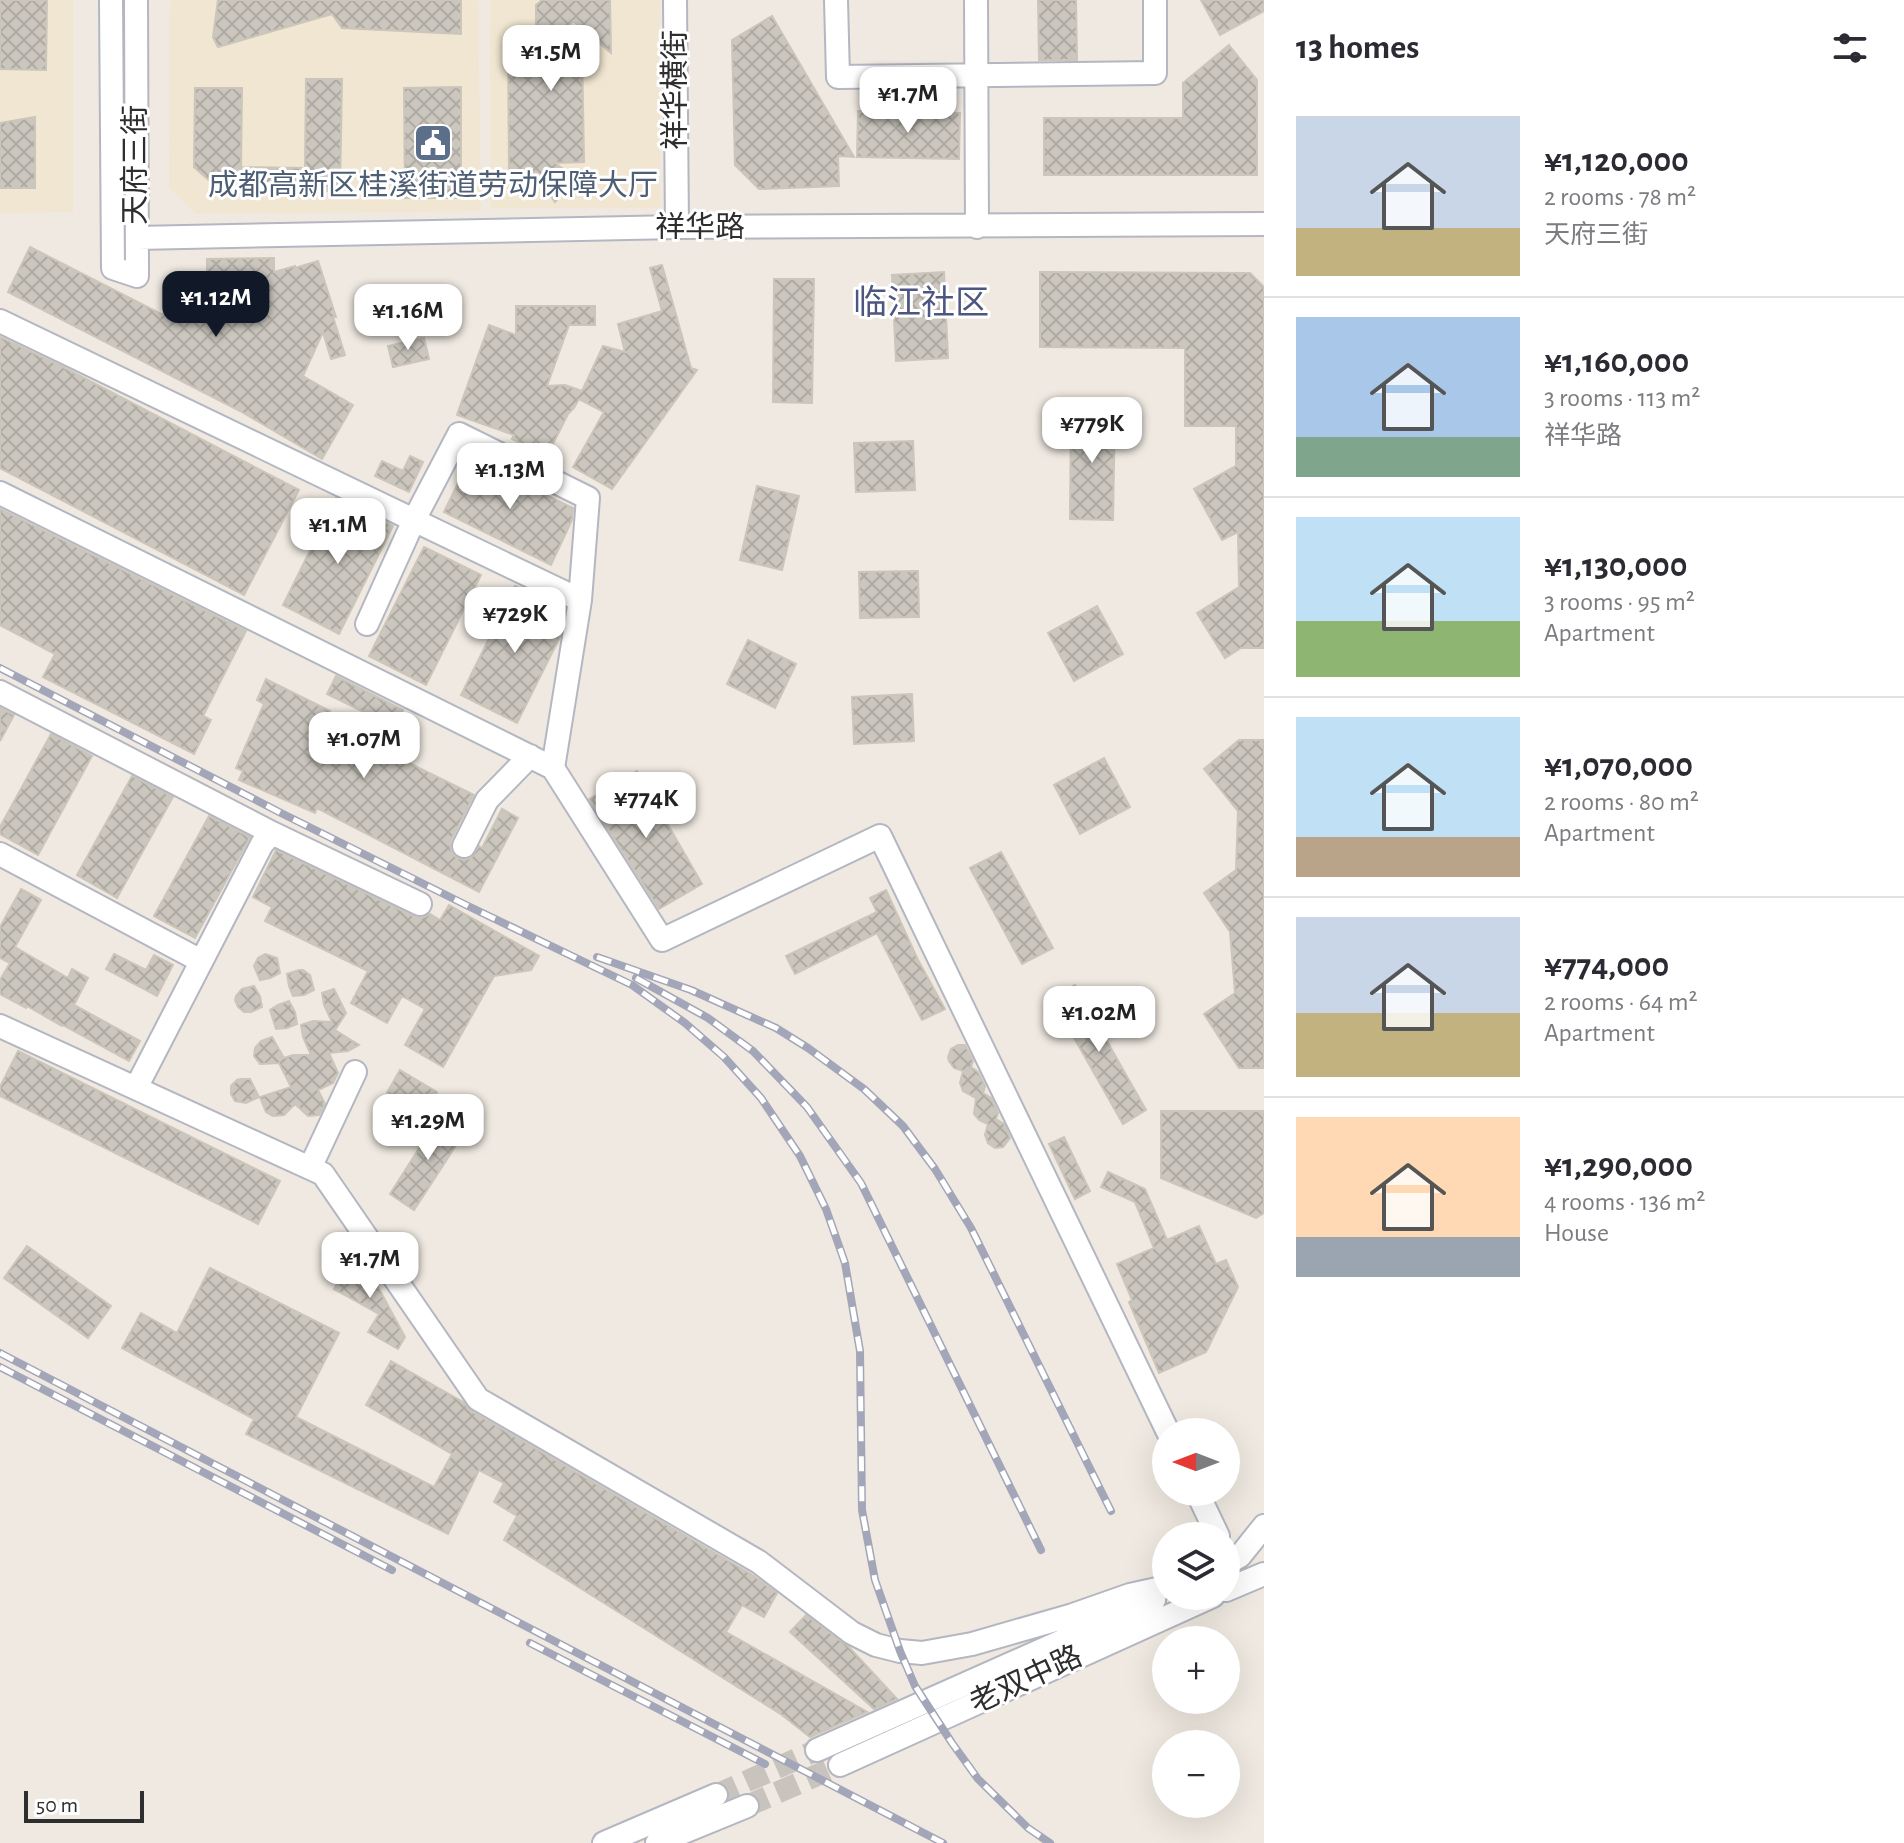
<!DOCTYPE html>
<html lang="en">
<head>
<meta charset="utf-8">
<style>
	:root { --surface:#fff; --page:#f2f2f3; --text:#2b2b33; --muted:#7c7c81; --line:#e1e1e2; --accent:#111827 }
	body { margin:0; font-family:"Alegreya Sans","Noto Sans SC",sans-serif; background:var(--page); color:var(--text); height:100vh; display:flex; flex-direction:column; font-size:30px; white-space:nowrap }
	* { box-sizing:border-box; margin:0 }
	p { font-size:26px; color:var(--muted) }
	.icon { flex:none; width:44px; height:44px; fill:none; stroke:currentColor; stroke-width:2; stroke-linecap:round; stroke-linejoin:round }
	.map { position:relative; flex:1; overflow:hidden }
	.side { display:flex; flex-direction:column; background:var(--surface); width:640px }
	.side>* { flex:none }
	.needle { width:52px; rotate:270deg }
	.buttons { position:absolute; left:1152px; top:1418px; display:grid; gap:16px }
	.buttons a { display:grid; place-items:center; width:88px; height:88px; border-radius:50%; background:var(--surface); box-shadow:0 8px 32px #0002; font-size:40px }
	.scale { position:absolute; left:24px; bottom:20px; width:120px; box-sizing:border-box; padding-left:8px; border:4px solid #2e2e2e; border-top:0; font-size:22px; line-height:28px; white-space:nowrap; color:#2e2e2e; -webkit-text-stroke:6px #fff; paint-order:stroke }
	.price { position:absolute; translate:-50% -68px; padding:0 18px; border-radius:16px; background:#fff; color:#222; font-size:26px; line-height:52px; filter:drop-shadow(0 2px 4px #0008) }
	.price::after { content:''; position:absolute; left:50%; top:48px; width:24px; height:18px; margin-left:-12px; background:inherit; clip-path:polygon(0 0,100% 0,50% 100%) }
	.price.active { background:var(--accent); color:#fff }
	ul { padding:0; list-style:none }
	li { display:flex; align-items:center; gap:24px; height:200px; padding:0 32px }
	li+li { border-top:2px solid var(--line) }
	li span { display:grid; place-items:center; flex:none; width:224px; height:160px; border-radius:0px; color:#555 }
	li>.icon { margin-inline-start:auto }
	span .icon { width:96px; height:96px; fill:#fffc; stroke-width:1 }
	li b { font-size:34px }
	h2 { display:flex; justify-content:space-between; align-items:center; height:96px; padding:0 32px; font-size:34px }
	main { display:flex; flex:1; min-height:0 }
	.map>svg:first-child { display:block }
</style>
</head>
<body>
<main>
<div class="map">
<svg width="1264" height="1843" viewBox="0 0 1264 1843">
	<defs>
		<pattern id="building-cross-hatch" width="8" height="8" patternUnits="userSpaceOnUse" patternTransform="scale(2)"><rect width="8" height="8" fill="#cbc7bf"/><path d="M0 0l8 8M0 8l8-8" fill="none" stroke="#afaba4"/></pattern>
	</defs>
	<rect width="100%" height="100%" fill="#efe9e1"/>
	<path fill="#f0e6d1" d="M0,0H73V212L0,213Z
		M170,0H478L481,211L196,214L169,187Z
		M490,0H660V208H490Z"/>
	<path fill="url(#building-cross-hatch)" stroke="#cbc5ba" stroke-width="2" d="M0,0H47L46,70L0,69Z
		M218,0H461V34L342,28L332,14L218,47L213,37Z
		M542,0H610L611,53L573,21L547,51L582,50L584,162L555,163L574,177L555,202L533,172L518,183L509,170L508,44H536V5Z
		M1038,0H1076L1077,60H1039Z
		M1201,0H1264V11L1220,35Z
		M772,16L854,157L838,156L839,186L759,189L735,165L732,40Z
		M1229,45L1257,80V175H1044V118H1183V83Z
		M306,79H342L340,191L220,190L194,167L195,88H242L241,167L305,168Z
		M461,87V198H405L404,88Z
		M858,111L960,113L959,159L857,157Z
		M35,117V188H0V123Z
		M30,247L163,315L175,290L214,309L222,291L264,310V277L207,278V259L274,258V272L295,266V268L318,261L336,317H333L345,355L331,359L323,332L303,376L353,405L322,459L240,411L8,292Z
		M662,265L691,368L697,370L612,489L573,467L604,412L579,399L574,408L568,414L547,456L512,439L514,435L457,415L489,325L516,335V306H595V325H569L547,386L565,385L582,391L603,346L625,352L618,324L662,311L650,268Z
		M944,272L948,358L896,361L892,275Z
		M1040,272L1250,273L1264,287V648H1241L1225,658L1197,613L1239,587L1238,532L1222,540L1194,489L1236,466V426H1185V348L1040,347Z
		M774,279H814L812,403L773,402Z
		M0,337L65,368L299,490L244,595L0,468Z
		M424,338L429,359L393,367L388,346Z
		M1071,411H1115L1113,520L1070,519Z
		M913,441L915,490L856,492L854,443Z
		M410,456L423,462L409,492L375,476L382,461L403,471Z
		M470,458L573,508L572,520L551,565L444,512Z
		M757,486L799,496L782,570L740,560Z
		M336,498L393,526L339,634L283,605Z
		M0,509L246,631L203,716L211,720L194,754L43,677L55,654L0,625Z
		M424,547L481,575L426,685L369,656Z
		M918,571L919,617L860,618L859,572Z
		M515,586L564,610L560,637L517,723L461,695Z
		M1097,606L1123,654L1074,681L1048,633Z
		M748,640L796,664L775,708L727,684Z
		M336,676L403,710L384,747L404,757L403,760L474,795L451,840L450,846L452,853L457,858L464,860L471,858L479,846L482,848L502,809L518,818L479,892L317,808L315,813L239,780L243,771L236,768L264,704L257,700L266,679L330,711L316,740L346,753L366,713L327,694Z
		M912,694L914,741L854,744L852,697Z
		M0,708L14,715L0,741Z
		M51,734L92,756L38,855L0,834V827Z
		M1239,740H1264V1068H1239L1204,1014L1235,993L1230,932L1204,893L1236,870L1238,811L1204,769Z
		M1104,758L1130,807L1080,834L1054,785Z
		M637,771L702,884L659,909L589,799Z
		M132,776L173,797L117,898L77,875Z
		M209,816L250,837L195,938L154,916Z
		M276,850L415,917L422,918L430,914L440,920L449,905L539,956L531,970L494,976L443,1067L405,1045L425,1009L402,996L387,1023L351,1003L368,971L265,921L272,907L253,897Z
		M1001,852L1053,948L1022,964L970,868Z
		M21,889L41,900L15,947L68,978L72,969L88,978L74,1005L140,1041L129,1061L63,1025L62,1026L27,1006L26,1008L0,994V980L10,963L0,958V927Z
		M886,890L918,960L945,1009L922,1020L877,933L795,974L786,956L877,912L870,898Z
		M114,954L146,970L154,955L173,965L157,996L106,969Z
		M265,954L277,958L280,973L270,978L260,980L254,966L258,958Z
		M299,970H303L310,975L314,990L304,995L293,996L289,986L287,974Z
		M1075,985L1146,1110L1123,1124L1052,999Z
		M254,986L260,996L262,1007L251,1012H244L238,1007L235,1000L236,996L242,989Z
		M334,989L346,1013L335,1030L359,1045L348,1051L329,1053L338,1073L333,1083L318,1090L325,1104L319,1115L308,1116L295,1104L284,1115L273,1116L266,1112L260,1097L291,1087L279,1063L260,1064L254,1056L255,1048L261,1041L272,1037L284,1058L293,1055H311L303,1037L301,1025L313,1021L332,1022L324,1005L322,993Z
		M289,1001L295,1012L297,1024L287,1028L276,1029L270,1010L278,1005Z
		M958,1045H965L973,1061L971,1067L978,1072L985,1086L983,1093L991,1098L998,1113L996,1119L1004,1124L1010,1138L1003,1147L995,1148L988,1143L985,1135L988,1124L979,1120L974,1114L976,1098L963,1091L960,1083L963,1071L954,1068L949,1061L948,1057L951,1049Z
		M18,1051L280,1181L258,1224L0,1096V1087Z
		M400,1070L437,1092L423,1115L387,1093Z
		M241,1079H250L259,1097L246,1103L235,1101L231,1094V1086L237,1080Z
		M1161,1111H1264V1213L1256,1218L1161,1178Z
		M441,1114L466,1130L414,1210L390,1194Z
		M1064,1137L1090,1191L1075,1199L1049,1144Z
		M1108,1172L1145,1189L1167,1240L1199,1226L1216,1264L1226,1260L1238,1287L1206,1352L1159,1373L1129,1302L1132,1300L1117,1264L1154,1248L1135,1202L1101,1187Z
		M27,1246L111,1306L88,1338L4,1278Z
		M357,1248L405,1337L398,1349L368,1332L379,1314L334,1289Z
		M210,1268L339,1333L296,1417L434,1487L452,1454L366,1405L391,1361L463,1402L471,1411L751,1574L777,1593L764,1617L742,1605L726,1632L867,1712L810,1737L782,1715L504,1540L517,1516L494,1502L504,1483L479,1470L448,1534L246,1434L254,1419L122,1348L141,1313L177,1333Z
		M806,1615L849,1647L897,1699L874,1709L790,1632Z"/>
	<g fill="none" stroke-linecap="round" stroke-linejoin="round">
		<path stroke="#c8c4bd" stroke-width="22" stroke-dasharray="22 11" stroke-linecap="butt" d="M716,1795L817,1750
			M747,1806L840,1765"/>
		<defs>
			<path id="minor" d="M111,0L113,268L137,276L136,0
				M675,0L677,227
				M836,0L838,77L1155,73V0
				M976,0L977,227
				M137,238L677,227L1264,224
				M0,321L580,600L553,768
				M0,493L553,768L662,940L880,836L1168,1432
				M367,624L414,520L459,434L588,498L580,600
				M0,692L272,833
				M464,846L487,800L530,756
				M0,854L201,961
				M0,1026L323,1174L478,1399L759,1562L852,1633L876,1645L900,1651L922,1653L972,1644L1073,1615L1130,1595L1166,1587
				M136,1088L262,844L272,833L420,904
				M310,1168L355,1072
				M1197,1492L1218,1536
				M1226,1564L1240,1556L1264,1526
				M1226,1590L1264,1574
				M817,1750L1154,1600
				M840,1765L1213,1596
				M604,1843L716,1795
				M657,1843L747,1806"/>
		</defs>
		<use href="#minor" stroke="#b4b7c1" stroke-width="26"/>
		<use href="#minor" stroke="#fff" stroke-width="22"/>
		<defs>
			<path id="rail" d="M0,668L281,813L468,906L632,985L685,1023L724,1057L761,1098L800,1156L826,1209L845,1263L860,1351L862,1510L875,1580L900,1651L915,1686L952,1743L978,1779L1028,1828L1050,1843
				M597,957L691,990L776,1028L808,1048L864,1089L903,1126L935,1169L971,1228L1111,1511
				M636,978L708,1018L753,1051L807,1107L861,1183L1041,1550
				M0,1353L943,1843
				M0,1367L392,1570
				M530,1643L765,1764"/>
		</defs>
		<use href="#rail" stroke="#a3a6b8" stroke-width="8"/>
		<use href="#rail" stroke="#fff" stroke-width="5" stroke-dasharray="15" stroke-linecap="butt"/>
	</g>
	<defs>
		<symbol id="civic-square" viewBox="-11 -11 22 22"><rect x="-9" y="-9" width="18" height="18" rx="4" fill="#5c6f8a" stroke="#fff"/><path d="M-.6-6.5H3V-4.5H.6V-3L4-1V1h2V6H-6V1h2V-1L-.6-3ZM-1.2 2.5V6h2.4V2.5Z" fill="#fff"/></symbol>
	</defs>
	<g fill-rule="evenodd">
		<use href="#civic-square" x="411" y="121" width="44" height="44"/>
	</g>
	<g text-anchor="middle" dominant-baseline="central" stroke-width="6" stroke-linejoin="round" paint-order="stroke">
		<g font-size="30" fill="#2e2e2e" stroke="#fff">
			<text transform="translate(676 90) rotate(-90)">祥华横街</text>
			<text transform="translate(136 165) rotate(-90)">天府三街</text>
			<text x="700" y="228">祥华路</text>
			<text transform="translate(1026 1680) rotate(-25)">老双中路</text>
		</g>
		<g font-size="30" fill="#4e5e75" stroke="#fff">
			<text x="433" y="186">成都高新区桂溪街道劳动保障大厅</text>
		</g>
		<g font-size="34" fill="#4d5680" stroke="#fff">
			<text x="921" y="304">临江社区</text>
		</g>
	</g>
</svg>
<div class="buttons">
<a><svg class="needle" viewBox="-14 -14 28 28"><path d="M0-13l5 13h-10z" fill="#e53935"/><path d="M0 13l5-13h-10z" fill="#7c7c81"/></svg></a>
<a><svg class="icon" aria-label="layers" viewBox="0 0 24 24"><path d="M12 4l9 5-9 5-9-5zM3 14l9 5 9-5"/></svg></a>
<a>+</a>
<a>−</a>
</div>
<div class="scale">50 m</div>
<b class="price" style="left:551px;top:93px">¥1.5M</b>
<b class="price" style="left:908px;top:135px">¥1.7M</b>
<b class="price active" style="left:216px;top:339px">¥1.12M</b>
<b class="price" style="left:408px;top:352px">¥1.16M</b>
<b class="price" style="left:1092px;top:465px">¥779K</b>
<b class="price" style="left:510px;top:511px">¥1.13M</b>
<b class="price" style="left:338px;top:566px">¥1.1M</b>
<b class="price" style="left:515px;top:655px">¥729K</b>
<b class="price" style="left:364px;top:780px">¥1.07M</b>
<b class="price" style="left:646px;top:840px">¥774K</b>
<b class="price" style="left:1099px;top:1054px">¥1.02M</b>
<b class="price" style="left:428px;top:1162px">¥1.29M</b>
<b class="price" style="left:370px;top:1300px">¥1.7M</b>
</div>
<section class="side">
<h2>13 homes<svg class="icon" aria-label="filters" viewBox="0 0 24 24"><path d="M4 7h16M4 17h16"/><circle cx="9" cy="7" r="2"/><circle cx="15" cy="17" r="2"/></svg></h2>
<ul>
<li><span style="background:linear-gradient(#c9d6e8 70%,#c2b280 0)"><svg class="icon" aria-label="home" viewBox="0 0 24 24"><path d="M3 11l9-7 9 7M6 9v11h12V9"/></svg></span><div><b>¥1,120,000</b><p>2 rooms · 78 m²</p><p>天府三街</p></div></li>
<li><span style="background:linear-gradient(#a9c7e8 75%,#7fa58c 0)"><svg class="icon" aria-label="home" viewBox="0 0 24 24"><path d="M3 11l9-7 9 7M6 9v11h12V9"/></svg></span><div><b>¥1,160,000</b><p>3 rooms · 113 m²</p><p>祥华路</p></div></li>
<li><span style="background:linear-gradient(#bfe0f5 65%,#8fb573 0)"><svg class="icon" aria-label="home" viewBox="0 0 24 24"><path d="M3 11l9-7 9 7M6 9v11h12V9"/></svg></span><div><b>¥1,130,000</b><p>3 rooms · 95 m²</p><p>Apartment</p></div></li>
<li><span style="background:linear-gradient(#bfe0f5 75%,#b9a48a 0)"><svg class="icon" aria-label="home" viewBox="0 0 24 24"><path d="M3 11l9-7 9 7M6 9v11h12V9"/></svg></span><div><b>¥1,070,000</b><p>2 rooms · 80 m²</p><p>Apartment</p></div></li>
<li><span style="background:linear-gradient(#c9d6e8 60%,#c2b280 0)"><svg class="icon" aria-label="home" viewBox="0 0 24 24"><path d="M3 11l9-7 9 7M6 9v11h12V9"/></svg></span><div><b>¥774,000</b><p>2 rooms · 64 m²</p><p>Apartment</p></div></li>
<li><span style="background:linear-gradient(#ffd9b3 75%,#9aa5b1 0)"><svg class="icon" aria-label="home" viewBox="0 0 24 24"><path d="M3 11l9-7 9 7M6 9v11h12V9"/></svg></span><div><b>¥1,290,000</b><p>4 rooms · 136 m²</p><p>House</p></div></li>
</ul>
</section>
</main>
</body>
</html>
